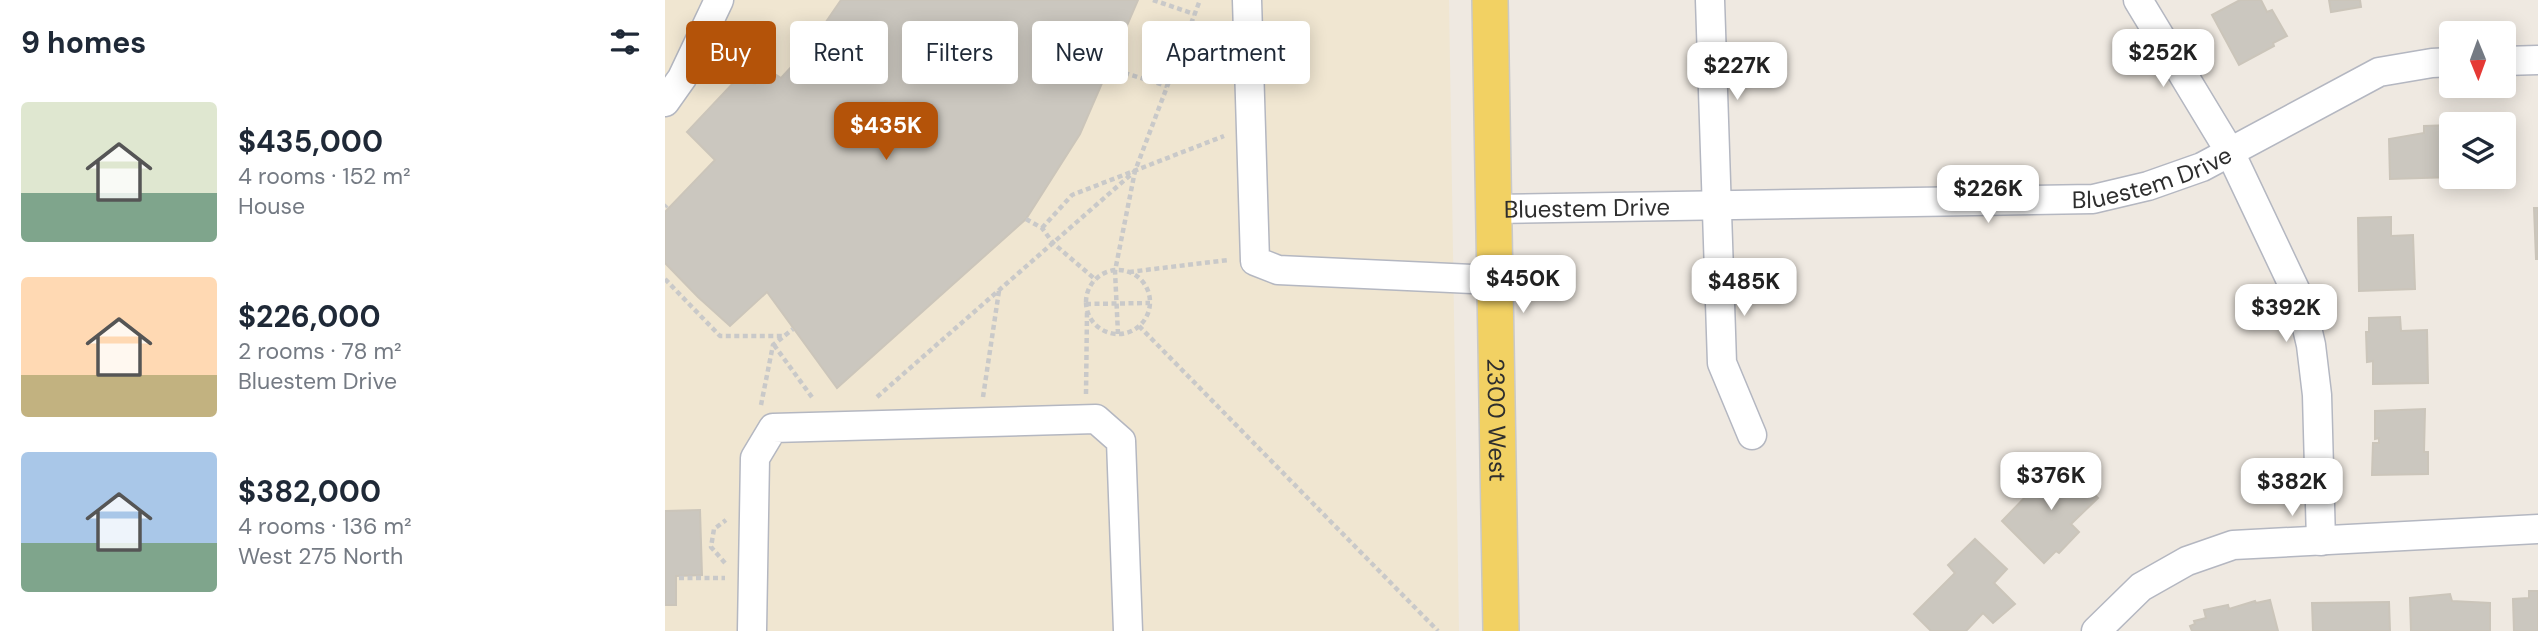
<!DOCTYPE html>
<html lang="en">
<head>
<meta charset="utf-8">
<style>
	:root { --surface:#fff; --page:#f2f2f3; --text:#1f2937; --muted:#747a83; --accent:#b45309 }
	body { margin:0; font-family:"DM Sans",sans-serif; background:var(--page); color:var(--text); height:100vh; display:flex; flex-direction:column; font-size:26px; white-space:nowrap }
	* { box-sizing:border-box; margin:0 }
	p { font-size:23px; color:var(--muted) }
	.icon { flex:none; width:38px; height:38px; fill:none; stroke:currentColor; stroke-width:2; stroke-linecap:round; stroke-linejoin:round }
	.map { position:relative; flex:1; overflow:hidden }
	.panel { display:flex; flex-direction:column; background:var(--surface); width:665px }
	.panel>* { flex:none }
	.banner { position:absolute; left:21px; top:21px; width:665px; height:63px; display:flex; gap:14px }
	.needle { width:46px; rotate:179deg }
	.controls { position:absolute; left:1774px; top:21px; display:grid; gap:14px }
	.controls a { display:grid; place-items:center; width:77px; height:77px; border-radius:7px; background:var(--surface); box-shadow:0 4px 18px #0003; font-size:35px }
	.price { position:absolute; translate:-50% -60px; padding:0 16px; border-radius:14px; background:#fff; color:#222; font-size:23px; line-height:46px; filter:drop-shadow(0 2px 4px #0008) }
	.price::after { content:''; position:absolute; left:50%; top:42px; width:21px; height:16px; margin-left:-10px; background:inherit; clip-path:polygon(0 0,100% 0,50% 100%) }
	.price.selected { background:var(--accent); color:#fff }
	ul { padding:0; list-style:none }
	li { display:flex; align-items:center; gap:21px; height:175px; padding:0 21px }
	li span { display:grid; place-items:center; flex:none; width:196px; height:140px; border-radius:7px; color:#555 }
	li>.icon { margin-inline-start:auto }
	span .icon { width:84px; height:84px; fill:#fffc; stroke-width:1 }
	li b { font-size:30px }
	h2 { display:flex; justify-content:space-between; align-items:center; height:84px; padding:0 21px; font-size:30px }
	.tag { padding:0 24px; border-radius:7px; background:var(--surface); box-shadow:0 4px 18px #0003; font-size:24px; line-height:63px }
	.tag.selected { background:var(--accent); color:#fff }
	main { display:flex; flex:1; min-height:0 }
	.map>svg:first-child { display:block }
</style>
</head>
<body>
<main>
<section class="panel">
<h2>9 homes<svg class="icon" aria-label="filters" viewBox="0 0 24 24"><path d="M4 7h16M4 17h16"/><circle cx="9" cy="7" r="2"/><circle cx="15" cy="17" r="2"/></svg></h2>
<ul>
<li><span style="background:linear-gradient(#dfe7d0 65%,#7fa58c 0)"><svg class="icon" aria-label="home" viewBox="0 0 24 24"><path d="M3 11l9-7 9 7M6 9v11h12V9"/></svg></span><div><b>$435,000</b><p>4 rooms · 152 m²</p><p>House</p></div></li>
<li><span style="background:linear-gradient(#ffd9b3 70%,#c2b280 0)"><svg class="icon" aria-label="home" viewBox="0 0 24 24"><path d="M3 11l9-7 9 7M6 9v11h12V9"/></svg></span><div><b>$226,000</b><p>2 rooms · 78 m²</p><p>Bluestem Drive</p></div></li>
<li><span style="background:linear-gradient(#a9c7e8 65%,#7fa58c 0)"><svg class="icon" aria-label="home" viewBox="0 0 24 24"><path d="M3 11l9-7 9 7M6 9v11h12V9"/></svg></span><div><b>$382,000</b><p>4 rooms · 136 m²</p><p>West 275 North</p></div></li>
</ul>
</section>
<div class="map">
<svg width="1873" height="631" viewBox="0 0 1873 631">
	<rect width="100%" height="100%" fill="#efe9e1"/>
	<path fill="#f0e6d1" d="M0,0H784L794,631H0Z"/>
	<path fill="#cbc7bf" stroke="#cbc5ba" stroke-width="2" d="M176,0H473L415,134L361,219L172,388L102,292L65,326L33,297L0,263V212L50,160L22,132L73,78L90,84L102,69L116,78L141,51Z
		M1575,0H1596L1602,12L1607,10L1622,36L1608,43L1609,46L1574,65L1547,15Z
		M1664,0H1695L1696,7L1666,12Z
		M1787,125V177H1789L1725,179L1724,139L1759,133V126Z
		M1869,208H1873V259H1871Z
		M1726,217V236L1748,235L1750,289L1694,291L1693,218Z
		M1735,317L1736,331L1762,330L1763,383L1708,384V361L1702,362L1701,332H1704V318Z
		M1760,409L1759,452H1763V474L1707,475L1708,443H1714V438L1710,439V411Z
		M1395,461L1433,498L1406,524L1414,532L1394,553L1391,551L1379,563L1337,521Z
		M35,510L37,575L11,576V605H0V511Z
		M1310,539L1342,569L1329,583L1350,604L1328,623L1318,613L1301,631H1266L1249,614L1290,573L1283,565Z
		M1864,591H1873V631H1849L1848,599L1864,598Z
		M1785,594L1787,601L1825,603V631H1746L1745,598Z
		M1605,600L1613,631H1527L1525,626L1530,624L1529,621L1541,618L1539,610L1563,605L1564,609L1590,601L1591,603Z
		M1724,602L1725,631H1648L1647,603Z"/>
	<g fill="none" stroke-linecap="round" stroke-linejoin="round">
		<defs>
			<g id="minor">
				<path d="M582,0L590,261L613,270L829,280"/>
				<path d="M1045,0L1057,363L1087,435"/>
				<path d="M1473,0L1565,152L1636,302L1646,345L1652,395L1656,541"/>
				<path d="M1839,61L1873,60"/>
				<path d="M0,102L17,78L54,0"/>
				<path id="s1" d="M828,209L1428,199L1483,186L1537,167L1714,72L1767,63L1787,62"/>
				<path d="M87,631L90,458L108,428L431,419L456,441L463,631"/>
				<path d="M1431,631L1476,587L1522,561L1568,545L1873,529"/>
			</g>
			<g id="major">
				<path id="s2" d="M825,0L836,631"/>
			</g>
		</defs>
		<use href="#minor" stroke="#b4b7c1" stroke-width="31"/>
		<use href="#major" stroke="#c9c9c9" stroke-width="38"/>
		<path stroke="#c9c9c9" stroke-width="4.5" stroke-dasharray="5 3.5" stroke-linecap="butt" d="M488,0L529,14
			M443,68L502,86
			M0,207L2,205
			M361,219L377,228L388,243L431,280
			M377,228L407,195L559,136
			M421 302a32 32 0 1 1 64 0a32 32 0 1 1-64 0Z
			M464,272L563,260
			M0,279L55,336H119
			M421,304L485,303
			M474,326L773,631
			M453,334L450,271L470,171L535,0
			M109,345L149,400
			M421,394L422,312
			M212,397L470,171
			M318,397L334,291
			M96,405L108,345L128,329
			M60,563L46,547L49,529L61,520
			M14,578H60"/>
		<use href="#minor" stroke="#fff" stroke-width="28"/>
		<use href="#major" stroke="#f2d163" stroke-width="35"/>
	</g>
	<g text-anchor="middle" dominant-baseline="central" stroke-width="7" stroke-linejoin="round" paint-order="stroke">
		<g font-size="24" fill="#2e2e2e" stroke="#fff">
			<text stroke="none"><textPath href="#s1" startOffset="662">Bluestem Drive</textPath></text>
			<text stroke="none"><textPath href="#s1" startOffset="94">Bluestem Drive</textPath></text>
			<text stroke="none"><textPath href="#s2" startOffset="420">2300 West</textPath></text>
		</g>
	</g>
</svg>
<div class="controls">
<a><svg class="needle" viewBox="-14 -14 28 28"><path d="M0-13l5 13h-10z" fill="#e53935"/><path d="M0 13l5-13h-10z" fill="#747a83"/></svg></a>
<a><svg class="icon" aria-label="layers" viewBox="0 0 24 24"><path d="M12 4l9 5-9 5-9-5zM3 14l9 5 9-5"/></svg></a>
</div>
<b class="price" style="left:1498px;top:89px">$252K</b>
<b class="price" style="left:1072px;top:102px">$227K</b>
<b class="price selected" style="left:221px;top:162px">$435K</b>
<b class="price" style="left:1323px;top:225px">$226K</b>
<b class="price" style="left:858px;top:315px">$450K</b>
<b class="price" style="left:1079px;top:318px">$485K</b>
<b class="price" style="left:1621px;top:344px">$392K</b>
<b class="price" style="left:1386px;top:512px">$376K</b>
<b class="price" style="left:1627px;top:518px">$382K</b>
<div class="banner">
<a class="tag selected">Buy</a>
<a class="tag">Rent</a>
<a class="tag">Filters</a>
<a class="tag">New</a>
<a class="tag">Apartment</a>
</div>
</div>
</main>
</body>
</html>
